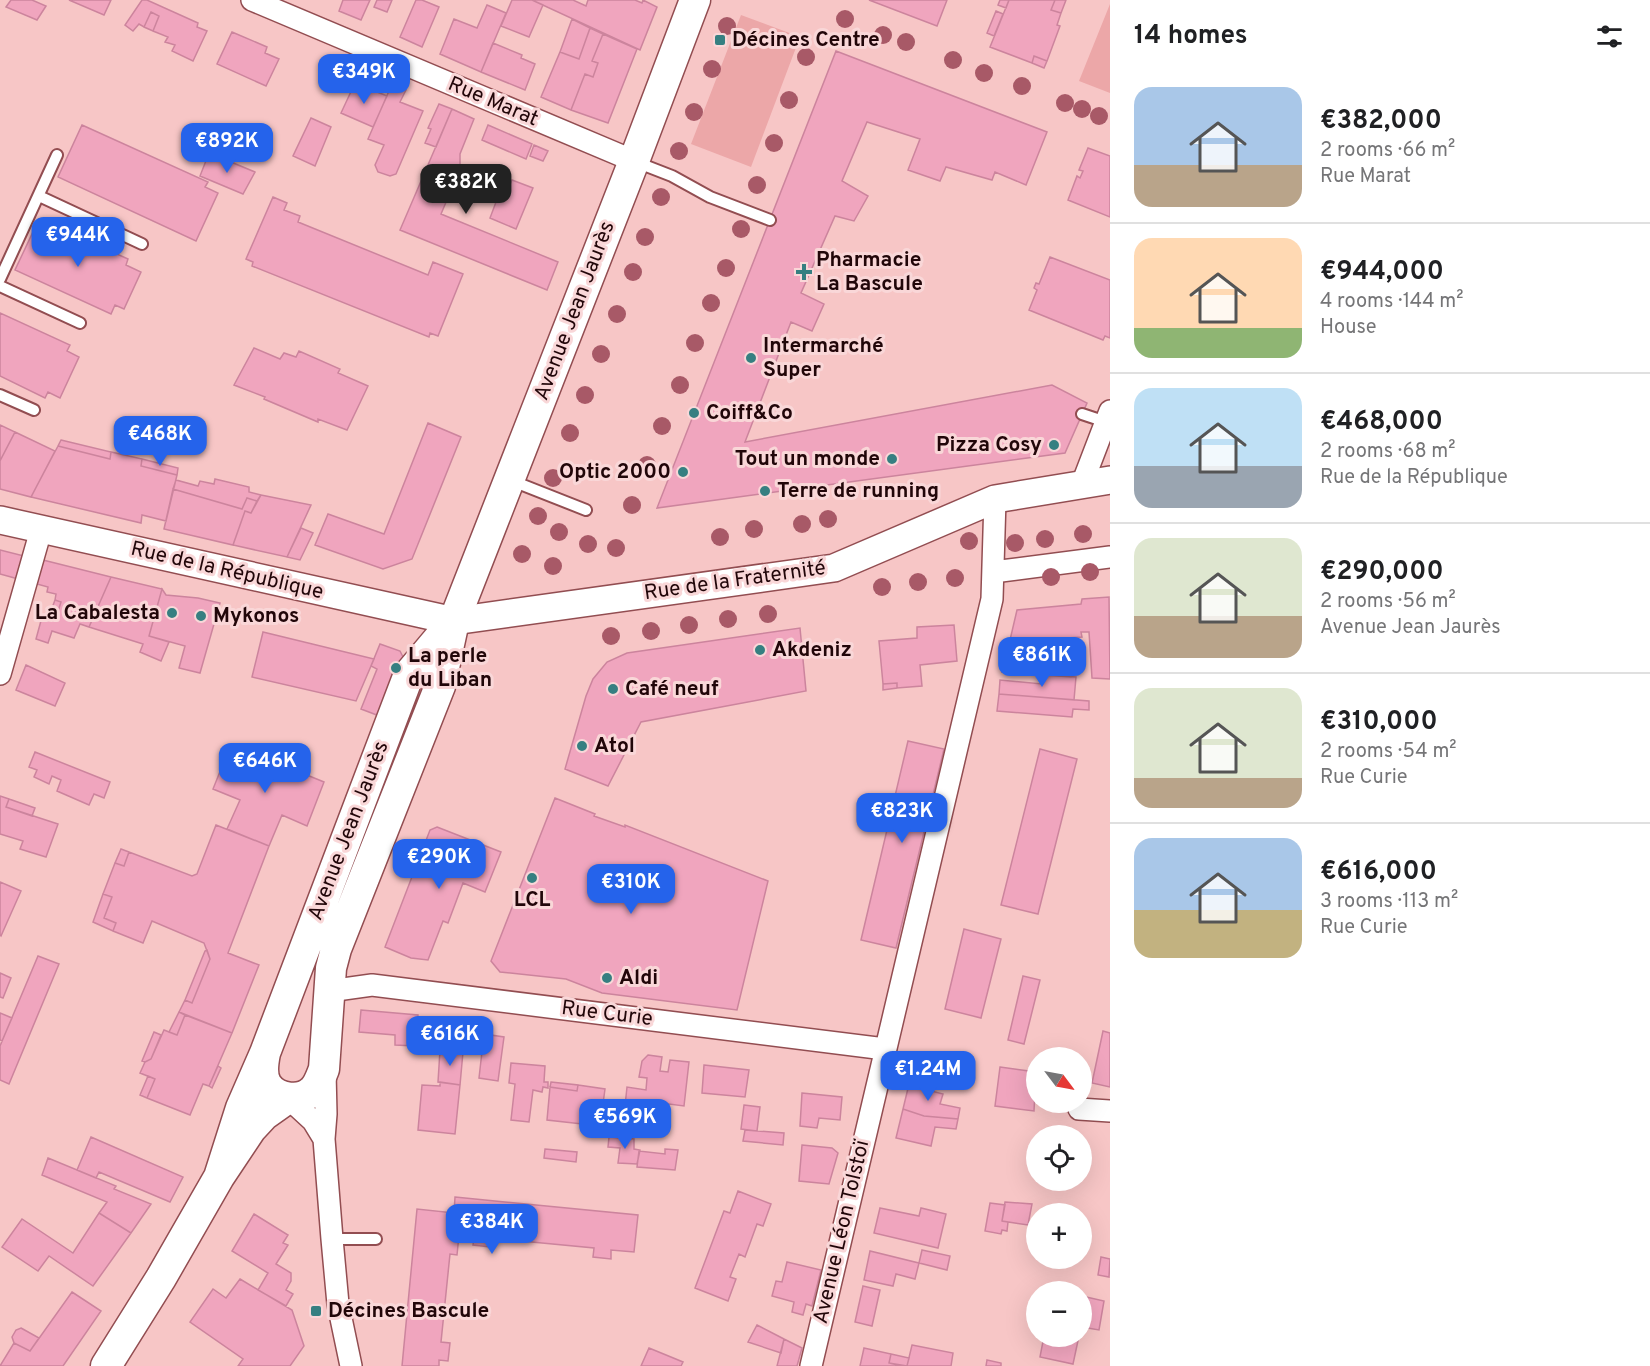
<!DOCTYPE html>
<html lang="en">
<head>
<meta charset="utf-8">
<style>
	:root { --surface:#fff; --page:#f6f6f6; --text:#202124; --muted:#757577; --line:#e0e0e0; --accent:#2563eb }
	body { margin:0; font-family:Overpass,sans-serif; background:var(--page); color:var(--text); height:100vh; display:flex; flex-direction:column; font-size:22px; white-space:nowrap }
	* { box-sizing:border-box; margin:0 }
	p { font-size:20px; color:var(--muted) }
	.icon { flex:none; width:33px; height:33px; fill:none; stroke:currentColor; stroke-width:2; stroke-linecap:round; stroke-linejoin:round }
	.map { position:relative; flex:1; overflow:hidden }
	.details { display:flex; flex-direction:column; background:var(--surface); width:540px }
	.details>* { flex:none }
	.needle { width:39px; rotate:122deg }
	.fabs { position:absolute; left:1026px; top:1047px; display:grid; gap:12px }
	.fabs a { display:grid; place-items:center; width:66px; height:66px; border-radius:50%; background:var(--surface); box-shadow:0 6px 24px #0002; font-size:30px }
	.price { position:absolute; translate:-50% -51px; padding:0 14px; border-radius:12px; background:var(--accent); color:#fff; font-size:20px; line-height:39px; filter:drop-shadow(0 2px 3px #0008) }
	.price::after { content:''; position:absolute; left:50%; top:36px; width:18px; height:14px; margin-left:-9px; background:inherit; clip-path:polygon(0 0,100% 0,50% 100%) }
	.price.current { background:#222; color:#fff }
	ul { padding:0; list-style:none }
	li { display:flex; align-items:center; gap:18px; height:150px; padding:0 24px }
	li+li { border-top:2px solid var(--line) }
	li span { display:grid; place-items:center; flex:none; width:168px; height:120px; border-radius:18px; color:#555 }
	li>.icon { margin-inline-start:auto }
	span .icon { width:72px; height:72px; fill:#fffc; stroke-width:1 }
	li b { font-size:26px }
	h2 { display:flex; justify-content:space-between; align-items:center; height:72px; padding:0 24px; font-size:26px }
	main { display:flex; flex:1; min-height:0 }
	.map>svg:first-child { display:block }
</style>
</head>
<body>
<main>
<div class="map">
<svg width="1110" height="1366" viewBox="0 0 1110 1366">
	<rect width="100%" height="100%" fill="#f7c6c6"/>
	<path fill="#eca7a8" d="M1110,4V93L1079,81Z
		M741,15L800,37L751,167L691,144Z"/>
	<path fill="#f0a5be" stroke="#cc849d" stroke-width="1.5" d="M11,0H32L46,6L37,20L6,7Z
		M69,0H111L104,15Z
		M142,0H147L198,23L197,27L207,31L193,61L172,51L175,45L165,42L168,37L153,31L159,16L151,12L144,27L139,24L133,31L125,25Z
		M343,0H370L361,20L339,11Z
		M377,0H392L387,12L374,7Z
		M416,0H422L439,7L422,47L400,37Z
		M512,0H532L543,5L529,37L501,26Z
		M532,0H573L586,6L588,0H635L642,3L643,0L657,7L640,50Z
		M869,0H947L937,26Z
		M1000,0H1009L1006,8L998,5Z
		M1009,0H1055L1051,10L1061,13L1057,25L1060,26L1047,61L1034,56L1032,63L990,47Z
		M1055,0H1066L1061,13L1051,10Z
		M487,5L506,13L481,72L440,54L454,19L477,28Z
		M996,11L1003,14L994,36L987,33Z
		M151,12L159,16L153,31L144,27Z
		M572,19L590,28L579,59L560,52Z
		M590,28L603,34L592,61L598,63L593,77L585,74L571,110L541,97L560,52L579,59Z
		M232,32L267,47L265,53L279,59L266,86L217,64Z
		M603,34L637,49L608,123L571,110L585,74L593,77L598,63L592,61Z
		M493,43L522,55L521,58L535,64L525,90L481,72Z
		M836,51L1047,132L1026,185L995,172L992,180L946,167L940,181L908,170L920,139L867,122L842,181L868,196L854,221L835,216L801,293L824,304L812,331L791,322L745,442L1052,385L1087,403L1065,453L657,508Z
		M1034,56L1047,61L1044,68L1032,63Z
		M355,83L387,96L373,127L341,113Z
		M392,84L406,90L400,102L423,111L396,174L390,176L378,172L375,165L384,145L368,139Z
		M439,104L452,109L436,147L425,143L431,129L428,128Z
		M452,109L474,119L460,154V169L441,214L558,262L547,290L400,230Z
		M311,118L331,127L315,166L293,156Z
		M82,125L208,182L205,187L218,193L196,241L58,177Z
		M488,125L532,144L526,159L482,140Z
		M214,135L235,144L228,160L207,152Z
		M534,145L548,151L543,161L530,156Z
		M1088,148L1110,156V217L1068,200L1077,176L1080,178L1083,171L1079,170Z
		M209,153L255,172L243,194L200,176Z
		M512,180L533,188L516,229L490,218L502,186L508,189Z
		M273,197L287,203L284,210L300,216L298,222L428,275L433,262L463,274L438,336L430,333L429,337L252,266L253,262L246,259Z
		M39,219L128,259L126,265L141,272L124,309L115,305L111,314L15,270Z
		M1050,257L1110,280V338L1105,336L1103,340L1029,310L1037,290L1034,288L1036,283L1039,284Z
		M0,313L70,345L67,351L79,357L60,398L48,392L45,398L0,376Z
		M254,348L280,359L284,353L296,357L299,351L340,369L338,373L368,386L347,430L318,419V422L264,399L265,397L234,385Z
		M428,423L461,437L412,559L383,569L315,545L328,514L384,534Z
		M0,425L15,432L0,461Z
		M15,432L55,451L31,497L0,489V461Z
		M61,440L111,452L110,459L58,446Z
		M58,446L110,459L111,452L142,459L141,466L177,475L166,521L142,515L141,523L31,497Z
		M142,459L178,468L177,475L141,466Z
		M215,479L249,487V492L261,495L257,501L247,498L242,509L173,489L176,480L198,486L200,481L214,484Z
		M173,489L242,509L247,498L257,501L251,513L245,511L233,545L164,529Z
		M261,495L311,505L287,557L233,545L245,511L251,513Z
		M301,528L313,533L300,560L287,557Z
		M0,550L28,557L22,580L0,574Z
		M43,560L111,577L89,627L80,624L74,638L52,631L48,643L36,639L42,617L55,621L61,602L55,600L56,594L47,592L48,587L37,584Z
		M111,577L162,589L149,636L169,642L161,661L140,652L143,644L89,627Z
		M162,589L166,595L198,598L220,603L200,673L179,668L185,646L149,636Z
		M1109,597L1110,679L1092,678L1089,632H1081L1082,637L1068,638L1071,677L1002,672L1008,646L1035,653L1036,646L1010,640L1017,610L1081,604L1082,599Z
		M55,600L61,602L55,621L48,619Z
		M954,625L957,661L920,665L922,686L897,688V683L883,684L879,641L917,638V627Z
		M800,628L806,691L641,722L608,786L565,769L586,696L593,679L607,662L627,653Z
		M263,632L374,659L356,701L252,677Z
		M380,644L400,651L405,661L382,717L361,709L377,669L371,666Z
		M26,665L65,683L55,706L16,690Z
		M1043,675L1076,677L1074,700L999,694L1000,680L1042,684Z
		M897,683V688L883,690V684Z
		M999,694L1089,701V710L1073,709L1072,717L997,711Z
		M908,741L944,749L896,948L861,940Z
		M231,744L324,782L307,826L282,815L269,846L227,829L240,800L213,789Z
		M1040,749L1077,759L1038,914L1001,905Z
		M35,752L110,782L104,798L94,794L89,805L57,791L61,780L52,776L49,784L34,777L37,770L29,767Z
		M0,796L9,799L6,807L58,824L46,857L20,849L23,841L0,834Z
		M555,798L595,814L594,816L625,827V825L768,881L737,1010L602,993L566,979L500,972L491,961Z
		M9,799L35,808L32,816L6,807Z
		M216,825L269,846L228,953L259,965L232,1033L179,1012L185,1000L192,1003L210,959L204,943L152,921L143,943L113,931L116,923L104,918L112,897L103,894L115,863L124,866L129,852L192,876L197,874Z
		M437,827L501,852L485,892L463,883L448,923L443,921L428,960L411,958L385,947L430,830Z
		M121,849L129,852L124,866L115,863Z
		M0,882L21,891L1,936L0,935Z
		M103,894L112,897L104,918L116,923L113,931L93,922Z
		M964,929L1001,939L981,1018L945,1009Z
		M207,950L210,959L192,1003L185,1000L205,951Z
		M38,956L59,964L9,1084L0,1080V1046Z
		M0,973L11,978L3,998L0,997Z
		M1023,976L1040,980L1024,1044L1008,1040Z
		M361,1010L418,1015L415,1046L395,1045V1035L359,1032Z
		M179,1012L185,1015L177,1035L169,1032Z
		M0,1013L12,1018L2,1041L0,1040Z
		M185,1015L232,1033L209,1086L203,1084L190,1115L147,1098L155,1079L140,1073L145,1062L151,1059L164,1030L177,1035Z
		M1103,1031L1110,1033V1087L1092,1083Z
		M154,1032L161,1035L151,1059L145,1062L142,1061Z
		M484,1034L504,1037L498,1081L479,1078Z
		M440,1050L463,1052L460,1085L438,1082Z
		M648,1055L662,1057L660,1071L668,1072L670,1060L689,1062L684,1106L646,1101L642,1127L623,1125L627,1087L646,1090L647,1078L639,1077L642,1061Z
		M511,1063L545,1066L544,1082H548V1088L543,1087L542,1092L533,1090L529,1122L511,1120L515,1084L509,1083Z
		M704,1065L749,1070L745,1097L702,1093Z
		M218,1066L221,1068L212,1088L209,1086Z
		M1000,1067L1036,1072L1034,1111L995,1106Z
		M148,1076L155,1079L147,1098L140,1095Z
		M910,1080L932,1085L931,1091L943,1094L940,1104L960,1108L958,1119L924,1116L903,1109Z
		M440,1082L460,1085L455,1134L418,1130L422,1085L440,1086Z
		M551,1082L578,1085L577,1091L550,1087Z
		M578,1085L605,1089L600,1126L547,1120L550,1087L577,1091Z
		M802,1093L842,1097L840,1120L819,1118L817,1128L800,1126Z
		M646,1101L658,1103L654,1129L642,1127Z
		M744,1105L760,1107L757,1131L741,1129Z
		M903,1109L924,1116L958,1119L956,1129L935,1127L931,1146L896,1138Z
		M745,1130L784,1133L783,1145L743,1141Z
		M91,1137L183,1177L170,1202L99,1172L96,1178L77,1170Z
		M609,1137L634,1139V1149L640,1150L637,1164L618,1163L620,1148L608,1147Z
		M802,1145L832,1148L838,1153L829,1184L799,1181Z
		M545,1149L577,1152L576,1162L544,1158Z
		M665,1149L678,1150L675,1170L637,1167L639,1151L665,1154Z
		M48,1158L116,1186L114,1189L151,1204L131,1233L99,1213L107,1202L42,1175Z
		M738,1191L771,1204L763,1226L757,1224L745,1257L739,1254L730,1277L736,1279L728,1301L695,1288L724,1211L730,1213Z
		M455,1197L638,1215L634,1252L611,1250V1259L593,1257L594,1248L491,1238L490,1247L473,1245L474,1237L459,1235L457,1255L450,1254L441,1342L450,1343L448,1361L439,1360V1366H402L417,1209L454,1213Z
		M1005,1202L1032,1204L1028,1225L1002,1221Z
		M990,1203L1005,1205L1002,1221L1008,1222L1007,1231L1002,1230L1001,1234L985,1231Z
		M880,1208L919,1216L921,1208L946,1214L938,1248L874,1233Z
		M99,1213L131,1233L93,1286L49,1256L38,1271L2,1247L22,1219L73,1253Z
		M254,1214L288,1235L283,1243L288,1245L276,1264L291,1273V1281L286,1290L293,1294L286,1306L258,1290L268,1273L232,1251Z
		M922,1250L950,1256L947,1270L919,1263L915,1279L896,1274L893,1286L864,1280L870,1251L919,1263Z
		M1101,1257L1110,1259L1109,1277L1098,1275Z
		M787,1262L821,1270L812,1306L806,1304L803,1315L792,1312L794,1302L772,1296L776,1281L782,1282Z
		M240,1279L292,1310L304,1346L290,1366H238L243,1359L190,1322L213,1289L226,1298Z
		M863,1286L880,1290L872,1326L855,1322Z
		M72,1292L101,1311L63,1366H0L14,1343L30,1351Z
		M1082,1296L1104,1301L1099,1330L1082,1327Z
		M757,1325L784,1339L781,1353L748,1342Z
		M21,1328L39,1338L30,1351L14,1343L12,1337L16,1330Z
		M1044,1336H1079L1073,1364L1040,1357Z
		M784,1339L802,1348L797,1366H777Z
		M912,1345L953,1353L951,1366H907Z
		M649,1348L683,1362L681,1366H641Z
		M864,1348L891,1354L889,1363L902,1366H860Z
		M891,1354L909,1358L907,1366L889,1363Z
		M987,1360L1001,1363V1366H986Z"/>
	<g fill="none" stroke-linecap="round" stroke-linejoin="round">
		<defs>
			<path id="service" d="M636,162L672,176L710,197L770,220
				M39,196L142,244
				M0,279L57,155
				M0,286L80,323
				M0,395L34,410
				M1082,414L1106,422
				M510,480L586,510
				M332,1239H376"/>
			<path id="minor" d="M252,0L634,161
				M1082,484L1110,411
				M993,572L1110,557
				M0,674L41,530
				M329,991L372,985L885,1049
				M325,1072L326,1114L324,1139L332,1239L338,1304L351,1366
				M288,1098L313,1121L324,1139
				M1079,1109L1110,1111
				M811,1366L992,599L995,499"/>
			<path id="tertiary" d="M0,520L454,621L834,568L995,499L1110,480"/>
			<path id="secondary" d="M265,1053C263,1063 261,1076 267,1085C277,1100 302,1102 313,1090C319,1084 321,1076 324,1069L331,968L336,949L440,686L454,621L634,161L695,0
				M219,1177L241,1108L265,1053L409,674L451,624
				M106,1366L161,1278L219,1177L251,1129L264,1115L288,1098"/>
		</defs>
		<use href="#service" stroke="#924d51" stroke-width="14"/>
		<use href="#minor" stroke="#924d51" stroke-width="24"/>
		<use href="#tertiary" stroke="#924d51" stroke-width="30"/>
		<use href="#secondary" stroke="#924d51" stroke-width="33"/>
		<use href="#service" stroke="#fff" stroke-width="10"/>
		<use href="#minor" stroke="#fff" stroke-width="21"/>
		<use href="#tertiary" stroke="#fff" stroke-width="27"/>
		<use href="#secondary" stroke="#fff" stroke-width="30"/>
	</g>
	<g fill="#a85967">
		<circle cx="845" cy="19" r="9"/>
		<circle cx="727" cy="26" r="9"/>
		<circle cx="883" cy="35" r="9"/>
		<circle cx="906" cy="42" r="9"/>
		<circle cx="806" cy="57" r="9"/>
		<circle cx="953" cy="60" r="9"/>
		<circle cx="712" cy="69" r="9"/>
		<circle cx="984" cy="73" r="9"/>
		<circle cx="1022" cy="86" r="9"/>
		<circle cx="789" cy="100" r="9"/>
		<circle cx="1065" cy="103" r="9"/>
		<circle cx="1082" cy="109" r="9"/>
		<circle cx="694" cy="112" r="9"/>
		<circle cx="1099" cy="116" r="9"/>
		<circle cx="774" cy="143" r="9"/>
		<circle cx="679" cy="151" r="9"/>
		<circle cx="757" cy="185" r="9"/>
		<circle cx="661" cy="197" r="9"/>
		<circle cx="741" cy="229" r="9"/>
		<circle cx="645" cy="237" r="9"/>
		<circle cx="726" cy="268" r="9"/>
		<circle cx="633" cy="272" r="9"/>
		<circle cx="711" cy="303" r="9"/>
		<circle cx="617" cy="314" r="9"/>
		<circle cx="695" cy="343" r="9"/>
		<circle cx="601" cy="354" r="9"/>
		<circle cx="680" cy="385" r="9"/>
		<circle cx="585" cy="395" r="9"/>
		<circle cx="662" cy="426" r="9"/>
		<circle cx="570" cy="433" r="9"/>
		<circle cx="647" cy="465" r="9"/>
		<circle cx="553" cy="478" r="9"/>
		<circle cx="632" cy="505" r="9"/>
		<circle cx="538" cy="516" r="9"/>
		<circle cx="828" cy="519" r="9"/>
		<circle cx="802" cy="524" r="9"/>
		<circle cx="754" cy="529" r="9"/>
		<circle cx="559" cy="532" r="9"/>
		<circle cx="1083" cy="534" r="9"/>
		<circle cx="720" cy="537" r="9"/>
		<circle cx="1045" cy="539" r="9"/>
		<circle cx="969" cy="541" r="9"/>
		<circle cx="1015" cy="543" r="9"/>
		<circle cx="588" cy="544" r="9"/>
		<circle cx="616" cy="548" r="9"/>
		<circle cx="522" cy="554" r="9"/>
		<circle cx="553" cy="566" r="9"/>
		<circle cx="1090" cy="572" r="9"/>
		<circle cx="1051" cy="577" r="9"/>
		<circle cx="955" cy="578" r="9"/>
		<circle cx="918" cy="582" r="9"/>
		<circle cx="882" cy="587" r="9"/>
		<circle cx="768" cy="614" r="9"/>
		<circle cx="728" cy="619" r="9"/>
		<circle cx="689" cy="625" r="9"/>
		<circle cx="651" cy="631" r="9"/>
		<circle cx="611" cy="636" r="9"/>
	</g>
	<g fill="#367f81" stroke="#f9d7d8" stroke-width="2">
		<rect x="714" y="34" width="12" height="12" rx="3"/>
		<path d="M801 263h6v6h6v6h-6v6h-6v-6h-6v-6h6z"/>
		<circle cx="751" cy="358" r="6"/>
		<circle cx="694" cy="413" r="6"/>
		<circle cx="1054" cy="445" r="6"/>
		<circle cx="892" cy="459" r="6"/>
		<circle cx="683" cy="472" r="6"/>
		<circle cx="765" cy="491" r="6"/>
		<circle cx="172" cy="613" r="6"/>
		<circle cx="201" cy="616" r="6"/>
		<circle cx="760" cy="650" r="6"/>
		<circle cx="396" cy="668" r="6"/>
		<circle cx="613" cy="689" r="6"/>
		<circle cx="582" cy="746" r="6"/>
		<circle cx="532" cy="878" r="6"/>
		<circle cx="607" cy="978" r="6"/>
		<rect x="310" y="1305" width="12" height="12" rx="3"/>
	</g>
	<g text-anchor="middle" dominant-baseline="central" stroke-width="6" stroke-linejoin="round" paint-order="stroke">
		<g font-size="21" font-weight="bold" fill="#210609" stroke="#f9d7d8" text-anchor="start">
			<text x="732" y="40">Décines Centre</text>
			<text x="816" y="260">Pharmacie<tspan x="816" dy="24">La Bascule</tspan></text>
			<text x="763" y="346">Intermarché<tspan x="763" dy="24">Super</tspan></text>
			<text x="706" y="413">Coiff&amp;Co</text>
			<text x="1042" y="445" text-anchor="end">Pizza Cosy</text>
			<text x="880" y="459" text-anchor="end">Tout un monde</text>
			<text x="671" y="472" text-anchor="end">Optic 2000</text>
			<text x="777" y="491">Terre de running</text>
			<text x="160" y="613" text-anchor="end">La Cabalesta</text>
			<text x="213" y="616">Mykonos</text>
			<text x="772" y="650">Akdeniz</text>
			<text x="408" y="656">La perle<tspan x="408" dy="24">du Liban</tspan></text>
			<text x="625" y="689">Café neuf</text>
			<text x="594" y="746">Atol</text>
			<text x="532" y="900" text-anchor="middle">LCL</text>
			<text x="619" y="978">Aldi</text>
			<text x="328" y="1311">Décines Bascule</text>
		</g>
		<g font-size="21" fill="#210609" stroke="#f9d7d8">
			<text transform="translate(493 102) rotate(23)">Rue Marat</text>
			<text transform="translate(575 311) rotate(-69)">Avenue Jean Jaurès</text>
			<text transform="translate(227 571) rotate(13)">Rue de la République</text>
			<text transform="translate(735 581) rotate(-8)">Rue de la Fraternité</text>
			<text transform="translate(349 831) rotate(-69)">Avenue Jean Jaurès</text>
			<text transform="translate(607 1014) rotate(7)">Rue Curie</text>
			<text transform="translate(842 1232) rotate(-77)">Avenue Léon Tolstoï</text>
		</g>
	</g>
</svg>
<div class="fabs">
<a><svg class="needle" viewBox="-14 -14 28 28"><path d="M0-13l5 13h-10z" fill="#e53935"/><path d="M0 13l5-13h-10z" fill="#757577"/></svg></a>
<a><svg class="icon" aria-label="locate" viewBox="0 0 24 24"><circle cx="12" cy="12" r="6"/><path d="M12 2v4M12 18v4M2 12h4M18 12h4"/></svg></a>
<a>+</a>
<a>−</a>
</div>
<b class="price" style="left:364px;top:105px">€349K</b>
<b class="price" style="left:227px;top:174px">€892K</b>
<b class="price current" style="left:466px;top:215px">€382K</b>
<b class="price" style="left:78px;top:268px">€944K</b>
<b class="price" style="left:160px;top:467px">€468K</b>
<b class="price" style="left:1042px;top:688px">€861K</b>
<b class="price" style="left:265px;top:794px">€646K</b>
<b class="price" style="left:902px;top:844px">€823K</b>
<b class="price" style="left:439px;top:890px">€290K</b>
<b class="price" style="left:631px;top:915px">€310K</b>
<b class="price" style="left:450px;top:1067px">€616K</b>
<b class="price" style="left:928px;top:1102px">€1.24M</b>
<b class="price" style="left:625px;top:1150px">€569K</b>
<b class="price" style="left:492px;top:1255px">€384K</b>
</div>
<section class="details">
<h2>14 homes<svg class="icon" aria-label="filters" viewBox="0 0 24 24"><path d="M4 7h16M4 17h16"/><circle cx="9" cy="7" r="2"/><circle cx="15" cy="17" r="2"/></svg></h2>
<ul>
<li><span style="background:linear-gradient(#a9c7e8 65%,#b9a48a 0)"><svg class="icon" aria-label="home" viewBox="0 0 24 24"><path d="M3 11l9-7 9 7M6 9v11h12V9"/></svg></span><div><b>€382,000</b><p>2 rooms · 66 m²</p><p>Rue Marat</p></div></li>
<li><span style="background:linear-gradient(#ffd9b3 75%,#8fb573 0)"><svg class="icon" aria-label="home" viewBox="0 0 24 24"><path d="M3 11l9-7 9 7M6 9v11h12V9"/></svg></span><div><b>€944,000</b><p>4 rooms · 144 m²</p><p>House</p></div></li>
<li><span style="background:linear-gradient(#bfe0f5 65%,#9aa5b1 0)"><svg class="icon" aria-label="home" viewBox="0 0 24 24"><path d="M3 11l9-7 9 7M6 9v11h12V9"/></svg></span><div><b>€468,000</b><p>2 rooms · 68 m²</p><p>Rue de la République</p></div></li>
<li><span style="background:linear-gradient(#dfe7d0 65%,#b9a48a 0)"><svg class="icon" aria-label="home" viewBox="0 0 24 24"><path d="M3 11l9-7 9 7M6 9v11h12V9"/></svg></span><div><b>€290,000</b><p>2 rooms · 56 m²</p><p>Avenue Jean Jaurès</p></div></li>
<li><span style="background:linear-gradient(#dfe7d0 75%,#b9a48a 0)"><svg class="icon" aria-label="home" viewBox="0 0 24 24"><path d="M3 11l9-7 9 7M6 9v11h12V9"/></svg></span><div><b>€310,000</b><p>2 rooms · 54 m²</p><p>Rue Curie</p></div></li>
<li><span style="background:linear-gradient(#a9c7e8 60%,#c2b280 0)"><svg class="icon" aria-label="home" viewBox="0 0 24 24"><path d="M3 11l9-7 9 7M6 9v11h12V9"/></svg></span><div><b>€616,000</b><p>3 rooms · 113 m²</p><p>Rue Curie</p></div></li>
</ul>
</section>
</main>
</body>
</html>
